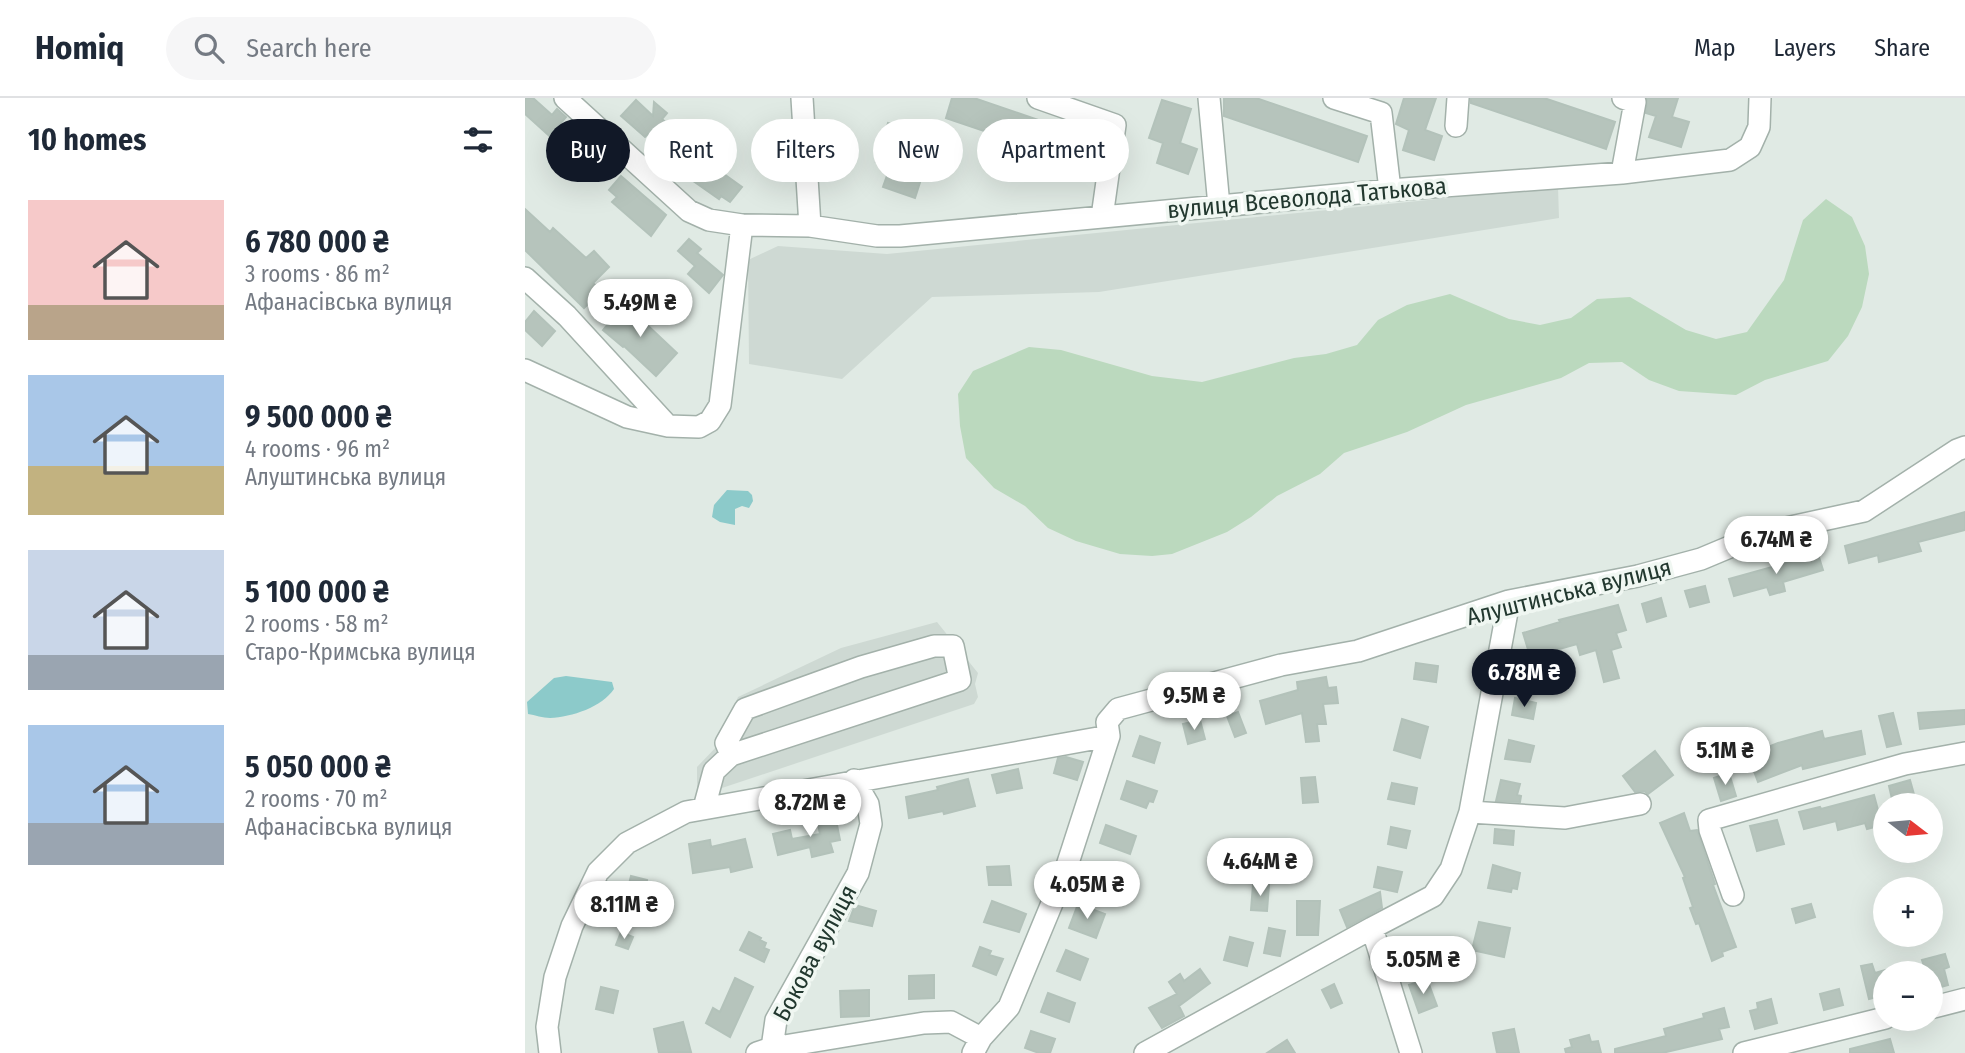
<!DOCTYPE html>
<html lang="en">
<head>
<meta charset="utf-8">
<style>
	:root { --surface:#fff; --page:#f6f6f7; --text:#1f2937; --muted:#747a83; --line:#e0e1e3; --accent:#111827 }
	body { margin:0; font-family:"Fira Sans Condensed",sans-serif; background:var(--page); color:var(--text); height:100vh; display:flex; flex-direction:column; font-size:26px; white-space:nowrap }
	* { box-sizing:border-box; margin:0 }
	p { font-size:23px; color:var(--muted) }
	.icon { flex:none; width:38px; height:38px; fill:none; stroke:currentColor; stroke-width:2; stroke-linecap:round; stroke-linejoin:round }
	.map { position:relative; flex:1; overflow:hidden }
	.panel { display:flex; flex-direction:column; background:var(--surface); width:525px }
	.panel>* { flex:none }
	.top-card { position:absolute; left:21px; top:21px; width:665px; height:63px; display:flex; gap:14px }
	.needle { width:46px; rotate:106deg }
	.fabs { position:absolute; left:1348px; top:695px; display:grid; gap:14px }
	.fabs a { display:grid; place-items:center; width:70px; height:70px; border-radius:50%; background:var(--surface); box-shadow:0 7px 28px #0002; font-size:35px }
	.price { position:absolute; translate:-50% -60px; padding:0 16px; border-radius:24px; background:#fff; color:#222; font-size:23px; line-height:46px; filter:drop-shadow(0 2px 4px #0008) }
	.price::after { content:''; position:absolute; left:50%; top:42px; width:21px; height:16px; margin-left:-10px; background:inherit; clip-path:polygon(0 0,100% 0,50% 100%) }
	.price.on { background:var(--accent); color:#fff }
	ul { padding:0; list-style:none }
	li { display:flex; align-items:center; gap:21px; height:175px; padding:0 28px }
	li span { display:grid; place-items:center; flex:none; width:196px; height:140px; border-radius:0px; color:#555 }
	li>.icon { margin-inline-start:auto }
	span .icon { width:84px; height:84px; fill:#fffc; stroke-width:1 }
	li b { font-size:30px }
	h2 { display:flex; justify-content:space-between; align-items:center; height:84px; padding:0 28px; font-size:30px }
	.chip { padding:0 24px; border-radius:32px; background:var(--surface); box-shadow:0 7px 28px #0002; font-size:24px; line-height:63px }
	.chip.on { background:var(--accent); color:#fff }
	header { display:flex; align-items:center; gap:42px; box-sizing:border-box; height:98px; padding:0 35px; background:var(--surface); border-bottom:2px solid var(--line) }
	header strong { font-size:33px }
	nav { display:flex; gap:38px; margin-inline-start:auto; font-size:24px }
	.search { width:490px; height:63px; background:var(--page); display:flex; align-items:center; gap:18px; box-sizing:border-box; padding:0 24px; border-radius:38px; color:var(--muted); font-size:26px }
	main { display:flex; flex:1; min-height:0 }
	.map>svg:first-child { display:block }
</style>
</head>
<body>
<header>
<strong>Homiq</strong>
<div class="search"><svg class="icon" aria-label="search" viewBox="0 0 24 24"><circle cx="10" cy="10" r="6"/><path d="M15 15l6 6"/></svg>Search here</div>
<nav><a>Map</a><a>Layers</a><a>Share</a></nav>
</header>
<main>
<section class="panel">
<h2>10 homes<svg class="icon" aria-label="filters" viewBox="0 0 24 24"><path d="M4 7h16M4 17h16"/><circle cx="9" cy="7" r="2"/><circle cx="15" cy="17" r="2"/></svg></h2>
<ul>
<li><span style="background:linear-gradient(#f6c9c9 75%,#b9a48a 0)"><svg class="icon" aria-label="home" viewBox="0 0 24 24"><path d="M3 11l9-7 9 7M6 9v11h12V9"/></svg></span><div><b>6 780 000 ₴</b><p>3 rooms · 86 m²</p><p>Афанасівська вулиця</p></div></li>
<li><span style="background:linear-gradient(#a9c7e8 65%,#c2b280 0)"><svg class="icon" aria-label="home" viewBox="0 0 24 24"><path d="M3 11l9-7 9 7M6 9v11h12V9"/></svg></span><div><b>9 500 000 ₴</b><p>4 rooms · 96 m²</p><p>Алуштинська вулиця</p></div></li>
<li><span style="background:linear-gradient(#c9d6e8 75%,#9aa5b1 0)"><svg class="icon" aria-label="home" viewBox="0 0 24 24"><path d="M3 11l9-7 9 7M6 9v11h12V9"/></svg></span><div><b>5 100 000 ₴</b><p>2 rooms · 58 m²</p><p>Старо-Кримська вулиця</p></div></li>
<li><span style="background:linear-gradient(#a9c7e8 70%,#9aa5b1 0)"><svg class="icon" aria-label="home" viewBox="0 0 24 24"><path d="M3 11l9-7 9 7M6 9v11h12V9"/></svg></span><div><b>5 050 000 ₴</b><p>2 rooms · 70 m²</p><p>Афанасівська вулиця</p></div></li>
</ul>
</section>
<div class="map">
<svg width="1440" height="955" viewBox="0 0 1440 955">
	<rect width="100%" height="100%" fill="#e0eae4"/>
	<path fill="#ced9d3" d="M1033,89L1034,120L574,194L407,199L317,281L224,266L223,162L253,148L362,156Z
		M412,524L453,575L450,586L453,599L449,606L185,694H179L172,689V669L195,645L213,599L316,550Z"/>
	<path fill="#bbd9be" d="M1301,101L1327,119L1340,148L1344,176L1337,209L1323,238L1303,263L1240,282L1211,297L1154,293L1124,282L1097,264L1064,265L1036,280L941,307L882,334L819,355L795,376L752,398L726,419L702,434L647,456L627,458L595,456L551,443L523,430L500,408L469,390L441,360L435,328L433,296L448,273L504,249L536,252L627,278L677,284L769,260L801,256L832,247L853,222L882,207L925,196L984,221L1015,227L1046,220L1072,201L1105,199L1161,232L1191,241L1222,234L1259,182L1278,122Z"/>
	<path fill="#8ccaca" d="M202,392L223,393L227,397L228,403L224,410L217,408L210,411V427L195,424L187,419L189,407Z
		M41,578L87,584L89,591C77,609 47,619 25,620C18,620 10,617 3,616L2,604L29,580Z"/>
	<path fill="#b6c4bc" stroke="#b3c2ba" stroke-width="2" d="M0,0H8L27,17L32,11L41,19L34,27L39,32L30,43L0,16Z
		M427,0H449L569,41L560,67L421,20Z
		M699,0H731L842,38L833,64L699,18Z
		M879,0H911L900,32L917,38L909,62L878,52L884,32L871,26Z
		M946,0H1019L1090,24L1081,51L946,5Z
		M1122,0H1153L1147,19L1164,24L1156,49L1124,39L1131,18L1121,15Z
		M111,2L128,18L129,4L142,15L137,21L156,38L143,53L123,36L120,39L96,18Z
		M637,2L666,11L655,45L672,51L663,76L632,65L638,45L624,40Z
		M363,25L392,35L381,69L398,75L390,100L358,89L365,69L351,64Z
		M58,45L69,55L55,72L44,63Z
		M178,61L217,89L205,104L196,98L194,101L164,80Z
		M96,78L141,117L126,138L87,104L92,99L84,92Z
		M0,111L25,134L28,130L61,160L69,153L84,169L68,185L76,193L59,210L0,152Z
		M164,141L176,151L172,155L198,177L184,195L163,176L170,168L153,153Z
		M101,204L121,222L119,224L152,255L131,278L99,248L98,249L78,232Z
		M9,213L30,233L17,248L0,232V224Z
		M1440,414V432L1393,444L1396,453L1354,464L1353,457L1324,465L1320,448Z
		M1293,456L1298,472L1258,484L1260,493L1245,497L1242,489L1209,498L1204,481Z
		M1180,488L1184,504L1165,509L1160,493Z
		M1136,500L1141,518L1122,524L1117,506Z
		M1093,507L1101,532L1091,535L1096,549L1086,552L1094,580L1079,584L1071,552L1055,557L1052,546L1027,553L1030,565L1009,571L998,535L1035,524L1034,522Z
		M891,565L913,568L911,584L889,581Z
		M801,579L803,590L811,589L813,605L798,606L801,626H792L794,643L781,644L777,615L741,626L735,603L773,592L772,584Z
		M990,600L1011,605L1008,621L987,617Z
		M1440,612V626L1395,631L1393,615Z
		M713,614L721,635L710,639L702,618Z
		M1368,615L1376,646L1362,649L1354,618Z
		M877,621L903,629L895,660L869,652Z
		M675,622L680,641L663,646L658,626Z
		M1297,633L1299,641L1336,633L1340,656L1278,671L1277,667L1233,684L1223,657L1253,645Z
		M615,638L635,645L629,665L608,658Z
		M984,642L1009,648L1005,664L980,661Z
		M1130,653L1148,677L1123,696L1119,693L1110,694L1098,678Z
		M541,659L558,664L552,682L529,675L533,660Z
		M493,671L497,690L472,695L467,677Z
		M1204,675L1211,698L1196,703L1189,680Z
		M790,679L793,704L778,705L776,680Z
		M443,681L450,708L419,716L418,713L384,720L381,699L413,692L412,689Z
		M976,682L995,686L992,697L996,698L995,704L971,703Z
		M1385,682L1390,700L1375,704L1373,699L1367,701L1364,688Z
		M602,683L632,693L628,704L624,703L621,710L596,701Z
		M867,685L892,690L889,706L863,701Z
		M1349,697L1357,727L1342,731L1340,725L1313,732L1311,723L1279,731L1274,714L1295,709L1296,711Z
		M1159,715L1165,733L1172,732L1190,786L1188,787L1211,849L1197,854L1198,858L1187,863L1174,825L1171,826L1165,810L1168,809L1158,780L1160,779L1135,725Z
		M310,717L315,742L305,744L308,754L287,759L285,749L253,757L248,736L265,732L267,741L295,736L292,721Z
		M1252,722L1259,746L1232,753L1225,728Z
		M581,727L611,738L605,756L575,745Z
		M866,729L885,733L881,750L863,746Z
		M970,731L989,733L988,747L969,745Z
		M220,741L227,769L206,774L205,769L168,775L164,746L185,742L186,749Z
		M569,767L594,777L587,796L562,786Z
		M968,767L995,775L992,791L987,790L986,794L963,790Z
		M484,768L486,787H464L462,769Z
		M853,769L877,774L872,794L849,789Z
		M106,778L122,782L121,787L130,790L127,803L118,800L116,806L100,802Z
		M728,786L744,787L742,813L726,812Z
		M855,794L857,810L822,829L815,812Z
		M467,803L501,816L494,834L459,824Z
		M772,803H795L793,837H772Z
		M553,806L580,816L571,840L544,830Z
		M1286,806L1290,819L1271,825L1267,811Z
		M330,807L351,813L347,828L324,823Z
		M954,824L985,830L979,859L947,852Z
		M744,830L760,833L755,858L739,855Z
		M96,834L108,839L103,851L91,847Z
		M224,834L236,840L235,842L241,845L239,850L244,852L239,864L215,852Z
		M705,839L728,845L722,868L699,862Z
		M455,849L466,853L464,857L478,861L471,877L448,868Z
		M541,852L563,861L555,882L532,873Z
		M1420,856L1424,869L1419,871L1423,887L1412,890L1407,875H1401L1397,862Z
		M1347,866L1350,875L1360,872V897L1344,901L1336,868Z
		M675,871L685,885L654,908L659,918L637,930L624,910L652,896L644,884L655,876L659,883Z
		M409,877V900L384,901V878Z
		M210,880L228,889L205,939L181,925L188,910L195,914Z
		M902,881L912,908L894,915L884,887Z
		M809,886L817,905L806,910L797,892Z
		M76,889L93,893L88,915L71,911Z
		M1314,891L1318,907L1299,912L1295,896Z
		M344,892V918L316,919L315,893Z
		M523,895L550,905L544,924L516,914Z
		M1246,901L1252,925L1230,931L1225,913L1233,911L1232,905Z
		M1199,910L1204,929L1194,931L1197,941L1137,955H1090V951L1141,938L1139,931L1179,920L1178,916Z
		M158,924L166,954L134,955L129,931Z
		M989,931L994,955H972L968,935Z
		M506,933L530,941L525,955H514L500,950Z
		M1064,937L1066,944L1073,943L1076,955H1041L1040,951L1047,949L1045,942Z
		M1365,941L1369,955H1325V951Z
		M762,942L770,955H742Z"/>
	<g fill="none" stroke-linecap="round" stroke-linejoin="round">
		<defs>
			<path id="minor" d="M40,0L164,113L184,122L217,127
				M277,0L285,128
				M513,0L590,27L577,119
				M684,0L694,108
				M809,0L856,15L865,92
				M931,28L933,0
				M1097,75L1110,4L1098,0
				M0,180L42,218L143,328
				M0,272L102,319L143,328L174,329L185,323L195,307L217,127L285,128L352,138H375L865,92L1097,75L1205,62L1225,49L1234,29L1235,0
				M179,710L189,673L206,657L435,582L428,548H409L336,569L220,611L201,645L206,657
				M945,714L1040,720L1115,706
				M1208,797L1185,732L1184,722L1380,666L1440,655
				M1405,910L1440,901
				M247,950L251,922L333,775L346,726L343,706L329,682
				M25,955L22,929L30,879L47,828L73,774L102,745L161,714L584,638L582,624L593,611L756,567L833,553L984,503L1113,478L1176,461L1238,435L1339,413L1432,352L1440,349
				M232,955L247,950L399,925L426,924L456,940
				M448,955L456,940L484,909L540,774L584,638
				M620,955L847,830
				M886,955L847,830L908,798L926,771L945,714L984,503
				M1219,955L1360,920"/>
		</defs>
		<use href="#minor" stroke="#a3b1aa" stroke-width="24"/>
		<use href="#minor" stroke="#fff" stroke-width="21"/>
	</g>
	<g text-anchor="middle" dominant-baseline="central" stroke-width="7" stroke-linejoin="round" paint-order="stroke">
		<g font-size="24" fill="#22382f" stroke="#f0f7f2">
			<text transform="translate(782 100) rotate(-5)">вулиця Всеволода Татькова</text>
			<text transform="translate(1044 494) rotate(-14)">Алуштинська вулиця</text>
			<text transform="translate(290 855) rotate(-62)">Бокова вулиця</text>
		</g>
	</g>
</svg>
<div class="fabs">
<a><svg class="needle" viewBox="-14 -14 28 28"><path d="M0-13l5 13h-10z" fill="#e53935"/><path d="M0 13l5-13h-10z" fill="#747a83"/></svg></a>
<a>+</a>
<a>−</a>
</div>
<b class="price" style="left:115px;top:241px">5.49M ₴</b>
<b class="price" style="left:1251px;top:478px">6.74M ₴</b>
<b class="price on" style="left:999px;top:611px">6.78M ₴</b>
<b class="price" style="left:669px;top:634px">9.5M ₴</b>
<b class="price" style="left:1200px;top:689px">5.1M ₴</b>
<b class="price" style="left:285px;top:741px">8.72M ₴</b>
<b class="price" style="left:735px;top:800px">4.64M ₴</b>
<b class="price" style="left:562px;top:823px">4.05M ₴</b>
<b class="price" style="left:99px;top:843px">8.11M ₴</b>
<b class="price" style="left:898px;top:898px">5.05M ₴</b>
<div class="top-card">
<a class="chip on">Buy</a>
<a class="chip">Rent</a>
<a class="chip">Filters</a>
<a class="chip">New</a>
<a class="chip">Apartment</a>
</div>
</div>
</main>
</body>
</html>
